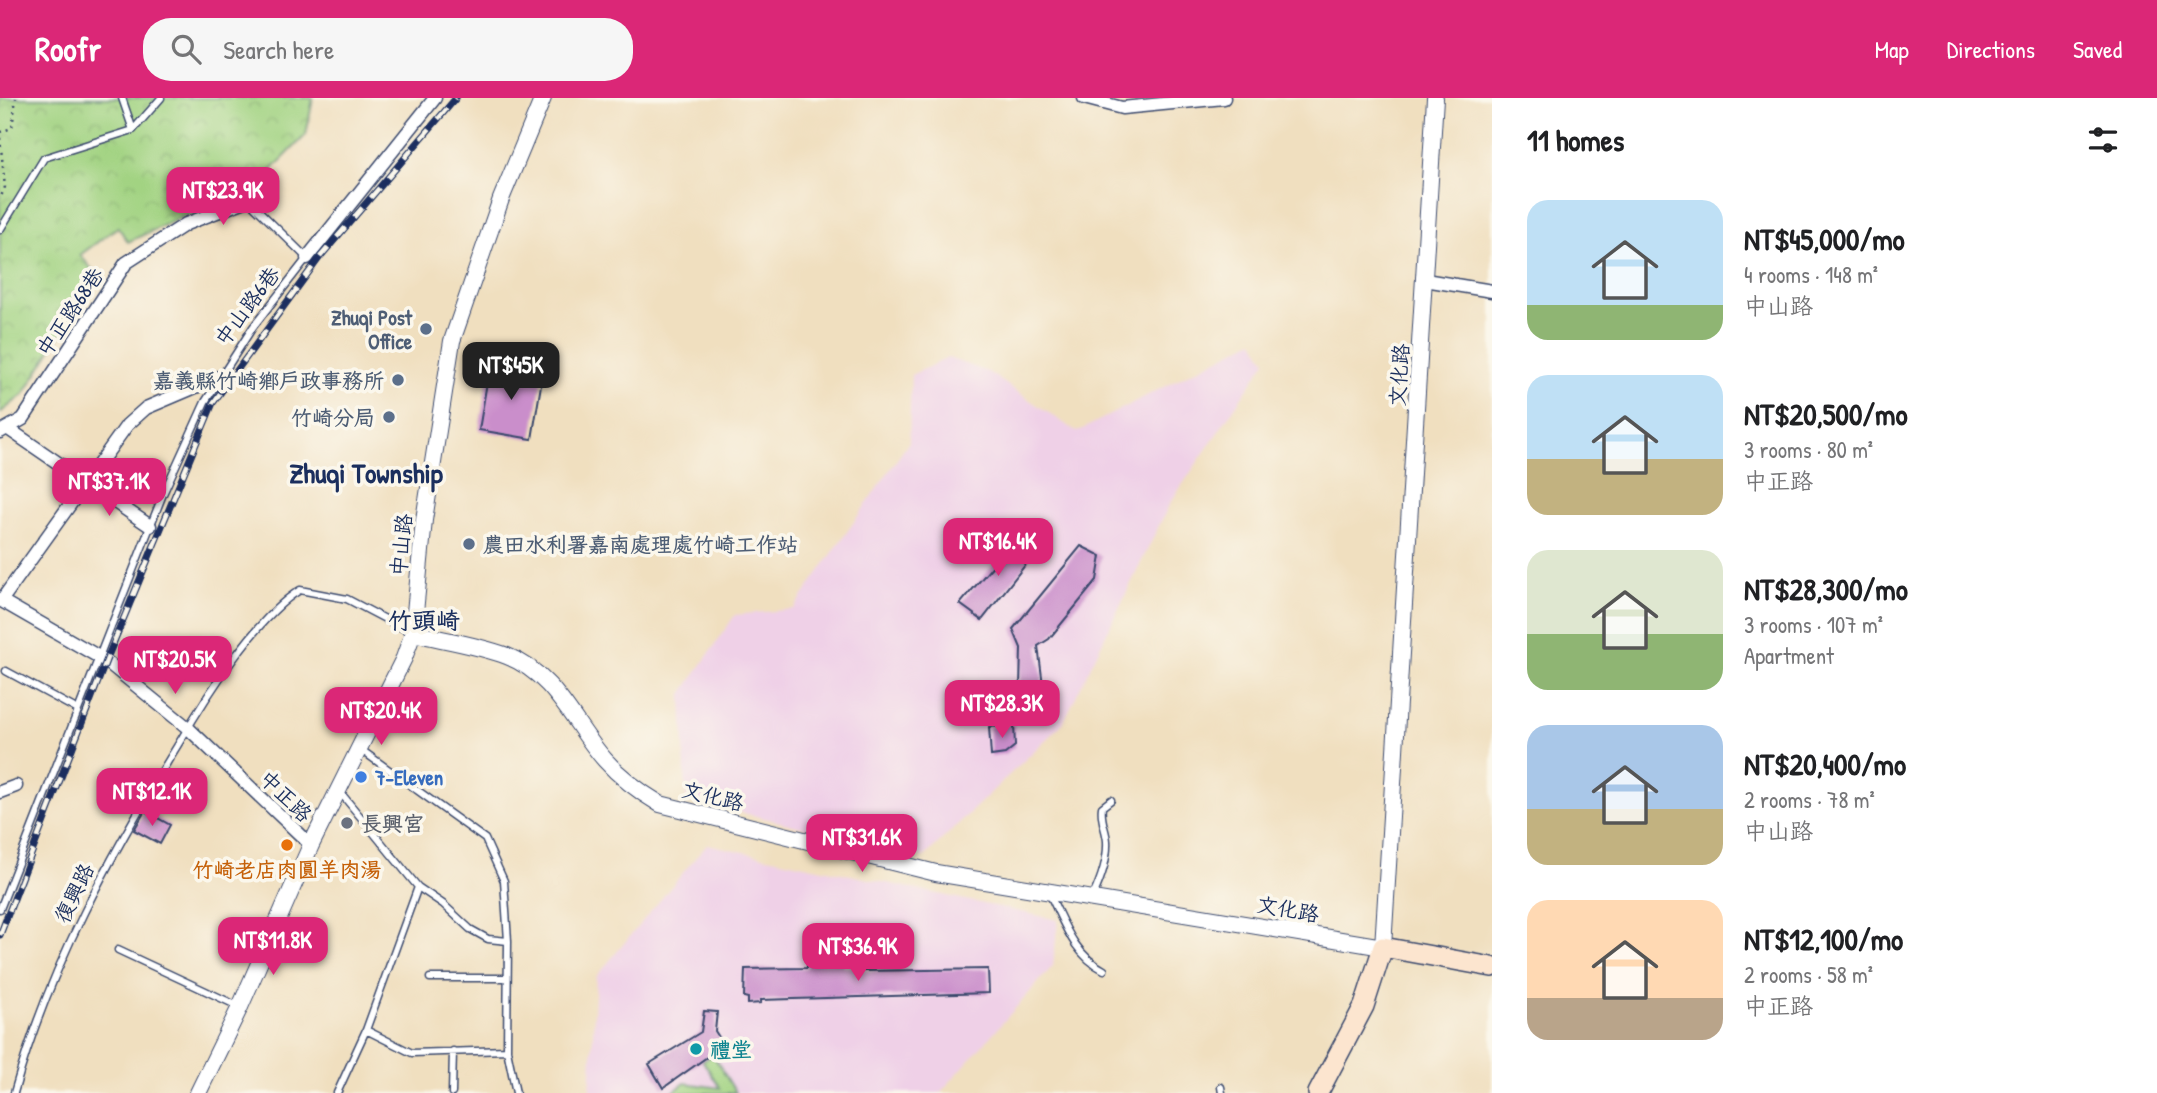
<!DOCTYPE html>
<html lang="en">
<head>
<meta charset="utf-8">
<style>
	:root { --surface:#fff; --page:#f6f6f6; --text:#202124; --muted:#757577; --accent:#db2777 }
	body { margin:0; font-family:"Patrick Hand","LXGW WenKai TC",sans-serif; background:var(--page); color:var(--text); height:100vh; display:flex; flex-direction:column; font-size:26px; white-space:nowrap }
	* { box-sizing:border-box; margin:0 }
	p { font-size:23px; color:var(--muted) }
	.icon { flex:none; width:38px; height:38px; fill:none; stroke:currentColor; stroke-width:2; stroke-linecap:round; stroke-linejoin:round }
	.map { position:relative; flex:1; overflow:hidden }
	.panel { display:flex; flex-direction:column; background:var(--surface); width:665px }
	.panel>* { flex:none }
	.price { position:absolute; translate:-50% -60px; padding:0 16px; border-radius:14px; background:var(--accent); color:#fff; font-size:23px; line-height:46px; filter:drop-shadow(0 2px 4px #0008) }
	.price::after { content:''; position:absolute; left:50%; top:42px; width:21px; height:16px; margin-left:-10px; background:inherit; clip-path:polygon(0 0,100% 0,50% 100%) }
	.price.active { background:#222; color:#fff }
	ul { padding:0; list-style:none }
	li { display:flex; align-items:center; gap:21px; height:175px; padding:0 35px }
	li span { display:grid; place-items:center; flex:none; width:196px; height:140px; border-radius:21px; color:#555 }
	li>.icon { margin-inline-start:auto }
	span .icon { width:84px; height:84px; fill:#fffc; stroke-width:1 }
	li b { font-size:30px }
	h2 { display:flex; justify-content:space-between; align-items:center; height:84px; padding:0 35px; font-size:30px }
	header { display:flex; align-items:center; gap:42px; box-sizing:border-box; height:98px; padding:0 35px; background:var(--accent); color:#fff }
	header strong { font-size:33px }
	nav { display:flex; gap:38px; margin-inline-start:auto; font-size:24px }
	.search { width:490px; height:63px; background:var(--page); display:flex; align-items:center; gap:18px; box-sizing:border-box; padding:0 24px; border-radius:28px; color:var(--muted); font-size:26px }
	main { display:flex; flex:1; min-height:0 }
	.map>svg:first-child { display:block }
</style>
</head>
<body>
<header>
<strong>Roofr</strong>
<div class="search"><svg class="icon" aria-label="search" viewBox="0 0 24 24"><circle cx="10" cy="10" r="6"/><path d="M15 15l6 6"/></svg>Search here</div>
<nav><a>Map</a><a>Directions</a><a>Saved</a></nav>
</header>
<main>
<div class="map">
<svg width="1492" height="995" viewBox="0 0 1492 995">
	<defs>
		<pattern id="park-crowns" width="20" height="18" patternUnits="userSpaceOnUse" patternTransform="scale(1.75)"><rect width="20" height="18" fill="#a2d382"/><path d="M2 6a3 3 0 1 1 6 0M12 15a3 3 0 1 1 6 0" fill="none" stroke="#8bb573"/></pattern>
	</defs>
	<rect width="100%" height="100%" fill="#fbf7ec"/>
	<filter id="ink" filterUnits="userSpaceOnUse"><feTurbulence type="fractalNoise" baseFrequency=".0143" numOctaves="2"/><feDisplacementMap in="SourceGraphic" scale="14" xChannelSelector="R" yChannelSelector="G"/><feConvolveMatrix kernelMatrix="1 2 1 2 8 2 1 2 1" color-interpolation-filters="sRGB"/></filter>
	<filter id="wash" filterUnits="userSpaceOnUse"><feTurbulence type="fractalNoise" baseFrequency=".00686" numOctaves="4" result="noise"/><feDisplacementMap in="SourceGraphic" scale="28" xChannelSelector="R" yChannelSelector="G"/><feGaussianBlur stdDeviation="1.57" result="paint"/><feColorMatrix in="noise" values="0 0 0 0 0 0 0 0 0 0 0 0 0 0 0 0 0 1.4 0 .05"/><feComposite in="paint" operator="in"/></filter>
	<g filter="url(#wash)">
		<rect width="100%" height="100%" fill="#f0dfbf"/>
		<path fill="#efd0e7" d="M1254,242L1266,263L1170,405L1063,625L924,759L686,701L682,596L735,517L794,511L909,344L911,277L948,260L988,274L1077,334Z
			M707,746L1058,822L1053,868L940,995H590L596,879Z"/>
		<path fill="#a2d382" stroke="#5e8170" stroke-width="2" d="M713,957L736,995H672L685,985L720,990L703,963Z"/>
		<path fill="url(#park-crowns)" stroke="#5e8170" stroke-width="2" d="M0,0H313L306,37L262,82L128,144L118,129L80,157L97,177L24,296L0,315Z"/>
		<g id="blocks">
			<path fill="#ca8ecb" d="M490,266L543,275L532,341L479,332Z
				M1019,437L1036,453L982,522L960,506Z
				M1081,448L1101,458L1097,482L1049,541L1038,548L1043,587L1020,589L1021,550L1013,531Z
				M1014,627L1015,648L1005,656L991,658L989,629Z
				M145,713L170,727L160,746L134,732Z
				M843,864L844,869H863L864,873L988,871L989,895L761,902V905L748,906V900L744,899L745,871L807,870V865Z
				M704,913L717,914L715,933L724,947L663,990L649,966L701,934Z"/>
		</g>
	</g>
	<g filter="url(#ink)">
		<use href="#blocks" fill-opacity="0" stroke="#3b496d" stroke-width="2"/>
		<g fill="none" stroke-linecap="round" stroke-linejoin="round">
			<defs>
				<path id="service" d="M122,0L133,32
					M0,132L44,60L133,32L161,0
					M6,573L78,612
					M360,651L485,741L504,783L508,843
					M340,694L418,789L443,806L470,831L488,841L508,843L507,952L516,995
					M1050,797C1064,825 1074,857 1104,872
					M1093,798C1101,781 1108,762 1107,743C1106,731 1100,722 1102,709L1111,702
					M0,811L163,396L205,304L253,229L307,160L248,102
					M118,852L240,909
					M430,880H507
					M366,932L412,955L507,952
					M1221,989L1222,995
					M14,995C49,869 111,756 179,645C205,600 257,518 300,492L347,501L410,534
					M337,995L366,932L418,789
					M452,995L453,953"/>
				<path id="minor" d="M1084,0L1122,10L1224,0
					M307,160L435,0
					M1425,182L1492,193
					M7,330L150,428
					M0,334L23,321L126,165L186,126L248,102
					M0,502L106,563L188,630L311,747
					M1,503L127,327L146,310L219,279
					M0,694L16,688"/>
				<path id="tertiary" d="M413,535C443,542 478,547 507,558C556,577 573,626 605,662C621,680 640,694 660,706L936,775L1383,849L1435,0
					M198,995L240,909L311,747L404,560L413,535L424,422L452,243L501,101L543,0"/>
				<path id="secondary" d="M1318,995L1364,908L1383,849L1492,869"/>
			</defs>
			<use href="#service" stroke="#3b496d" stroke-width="9"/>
			<use href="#minor" stroke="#3b496d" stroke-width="15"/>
			<use href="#tertiary" stroke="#3b496d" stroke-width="18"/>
			<use href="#secondary" stroke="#3b496d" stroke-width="22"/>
			<path stroke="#3b496d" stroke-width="2.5" stroke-dasharray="2 5" stroke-linecap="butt" d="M0,34L12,30L16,0
				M0,40L5,89L0,101"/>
			<use href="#service" stroke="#fff" stroke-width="6"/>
			<use href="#minor" stroke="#fff" stroke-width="12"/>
			<use href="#tertiary" stroke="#fff" stroke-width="16"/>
			<use href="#secondary" stroke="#fce5cf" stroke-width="19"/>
			<defs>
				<path id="rail" d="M0,837L106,563L213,305L320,159L456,0"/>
			</defs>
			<use href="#rail" stroke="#1b2f5e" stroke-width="7"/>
			<use href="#rail" stroke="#fbf7ec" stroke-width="4.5" stroke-dasharray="13" stroke-linecap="butt"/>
		</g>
	</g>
	<g fill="#5c6f8a" stroke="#fbf7ec" stroke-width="2.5">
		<circle cx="426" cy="231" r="7"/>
		<circle cx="398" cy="282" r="7"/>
		<circle cx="389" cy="319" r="7"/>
		<circle cx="469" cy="446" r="7"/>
	</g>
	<circle fill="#3f7fe0" stroke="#fbf7ec" stroke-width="2.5" cx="361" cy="679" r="7"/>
	<circle fill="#6b7280" stroke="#fbf7ec" stroke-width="2.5" cx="347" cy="725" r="7"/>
	<circle fill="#e8710a" stroke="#fbf7ec" stroke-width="2.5" cx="287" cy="747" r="7"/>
	<circle fill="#0f9aa8" stroke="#fbf7ec" stroke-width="2.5" cx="696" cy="951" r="7"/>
	<g text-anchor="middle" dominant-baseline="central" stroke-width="7" stroke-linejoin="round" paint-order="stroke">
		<g font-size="21" fill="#1b2f5e" stroke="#fbf7ec">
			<text transform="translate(247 208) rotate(-53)">中山路6巷</text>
			<text transform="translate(70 214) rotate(-56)">中正路68巷</text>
			<text transform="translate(1399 277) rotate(-86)">文化路</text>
			<text transform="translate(401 447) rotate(-84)">中山路</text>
			<text transform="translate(286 698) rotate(44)">中正路</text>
			<text transform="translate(713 698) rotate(14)">文化路</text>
			<text transform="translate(74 795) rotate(-64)">復興路</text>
			<text transform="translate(1288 811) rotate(10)">文化路</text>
		</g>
		<g font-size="21" font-weight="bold" fill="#4e5e75" stroke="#fbf7ec" text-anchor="end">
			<text x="412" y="219">Zhuqi Post<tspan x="412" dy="24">Office</tspan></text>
			<text x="384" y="282">嘉義縣竹崎鄉戶政事務所</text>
			<text x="375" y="319">竹崎分局</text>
			<text x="483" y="446" text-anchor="start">農田水利署嘉南處理處竹崎工作站</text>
		</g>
		<g font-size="21" font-weight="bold" fill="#366cbe" stroke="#fbf7ec" text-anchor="start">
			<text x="375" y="679">7-Eleven</text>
		</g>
		<g font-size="21" font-weight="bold" fill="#5b616d" stroke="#fbf7ec" text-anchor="start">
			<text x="361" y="725">長興宮</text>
		</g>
		<g font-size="21" font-weight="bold" fill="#c56008" stroke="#fbf7ec">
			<text x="287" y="771">竹崎老店肉圓羊肉湯</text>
		</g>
		<g font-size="21" font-weight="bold" fill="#0d838f" stroke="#fbf7ec" text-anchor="start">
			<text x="710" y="951">禮堂</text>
		</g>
		<g font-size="24" font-weight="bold" fill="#1b2f5e" stroke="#fbf7ec">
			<text x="424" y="522">竹頭崎</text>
		</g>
		<g font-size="28" font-weight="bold" fill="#1b2f5e" stroke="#fbf7ec">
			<text x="366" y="375">Zhuqi Township</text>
		</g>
	</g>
</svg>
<b class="price" style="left:223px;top:129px">NT$23.9K</b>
<b class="price active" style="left:511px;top:304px">NT$45K</b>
<b class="price" style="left:109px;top:420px">NT$37.1K</b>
<b class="price" style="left:998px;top:480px">NT$16.4K</b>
<b class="price" style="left:175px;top:598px">NT$20.5K</b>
<b class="price" style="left:1002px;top:642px">NT$28.3K</b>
<b class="price" style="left:381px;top:649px">NT$20.4K</b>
<b class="price" style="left:152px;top:730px">NT$12.1K</b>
<b class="price" style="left:862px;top:776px">NT$31.6K</b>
<b class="price" style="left:273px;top:879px">NT$11.8K</b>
<b class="price" style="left:858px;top:885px">NT$36.9K</b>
</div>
<section class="panel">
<h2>11 homes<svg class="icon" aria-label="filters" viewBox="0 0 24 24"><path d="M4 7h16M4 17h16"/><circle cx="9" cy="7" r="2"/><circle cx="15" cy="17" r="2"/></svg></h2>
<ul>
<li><span style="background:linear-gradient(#bfe0f5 75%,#8fb573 0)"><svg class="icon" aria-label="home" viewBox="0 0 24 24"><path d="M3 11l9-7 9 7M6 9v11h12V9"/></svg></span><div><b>NT$45,000/mo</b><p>4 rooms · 148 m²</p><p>中山路</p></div></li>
<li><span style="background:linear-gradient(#bfe0f5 60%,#c2b280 0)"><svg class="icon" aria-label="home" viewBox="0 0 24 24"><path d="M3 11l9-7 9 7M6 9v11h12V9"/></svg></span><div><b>NT$20,500/mo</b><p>3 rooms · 80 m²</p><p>中正路</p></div></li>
<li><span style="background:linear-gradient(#dfe7d0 60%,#8fb573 0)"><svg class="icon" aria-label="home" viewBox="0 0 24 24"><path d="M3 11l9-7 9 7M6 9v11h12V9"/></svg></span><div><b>NT$28,300/mo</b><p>3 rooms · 107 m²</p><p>Apartment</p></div></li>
<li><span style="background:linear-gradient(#a9c7e8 60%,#c2b280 0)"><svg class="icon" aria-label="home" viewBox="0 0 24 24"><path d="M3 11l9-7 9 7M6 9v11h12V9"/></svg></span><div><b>NT$20,400/mo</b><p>2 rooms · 78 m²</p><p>中山路</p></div></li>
<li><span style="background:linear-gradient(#ffd9b3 70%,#b9a48a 0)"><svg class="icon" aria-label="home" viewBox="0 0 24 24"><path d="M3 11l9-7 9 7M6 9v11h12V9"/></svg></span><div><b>NT$12,100/mo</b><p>2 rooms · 58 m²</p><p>中正路</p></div></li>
</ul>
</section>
</main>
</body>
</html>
